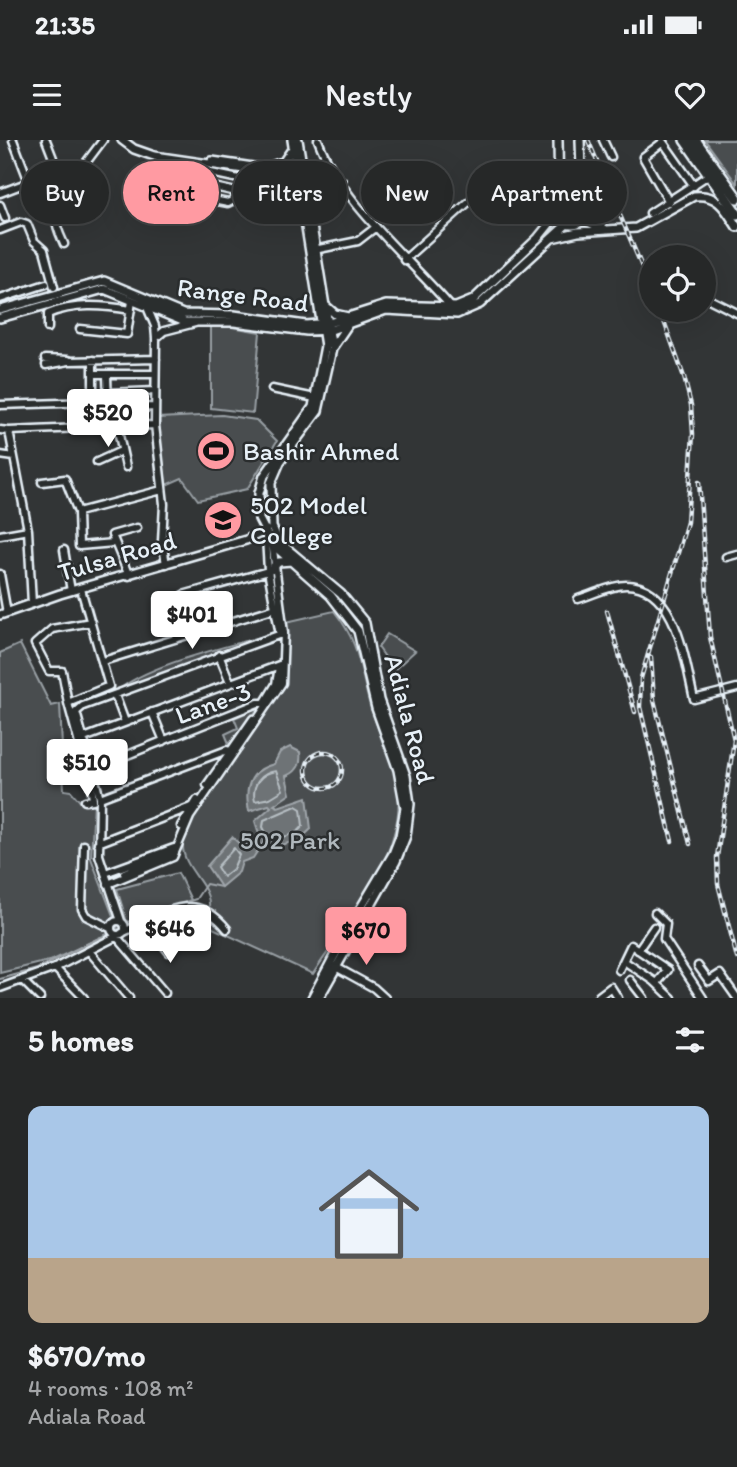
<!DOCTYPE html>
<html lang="en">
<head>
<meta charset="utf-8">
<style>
	:root { --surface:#262828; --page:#323434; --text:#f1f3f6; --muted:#a4a6a8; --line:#424445; --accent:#ff9aa2 }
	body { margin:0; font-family:Itim,sans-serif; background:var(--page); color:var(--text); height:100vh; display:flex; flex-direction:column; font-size:26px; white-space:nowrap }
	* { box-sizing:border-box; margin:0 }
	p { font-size:23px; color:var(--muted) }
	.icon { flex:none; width:38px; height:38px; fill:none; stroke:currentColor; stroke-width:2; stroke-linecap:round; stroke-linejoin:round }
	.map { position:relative; height:858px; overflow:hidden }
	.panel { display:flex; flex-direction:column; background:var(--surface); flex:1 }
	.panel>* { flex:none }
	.guide { position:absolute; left:21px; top:21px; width:696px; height:63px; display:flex; gap:14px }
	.fabs { position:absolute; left:639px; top:105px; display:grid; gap:14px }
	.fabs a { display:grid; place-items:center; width:77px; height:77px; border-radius:50%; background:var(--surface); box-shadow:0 7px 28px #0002,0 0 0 2px var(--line); font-size:35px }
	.price { position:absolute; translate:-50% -60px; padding:0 16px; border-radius:7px; background:#fff; color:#222; font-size:23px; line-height:46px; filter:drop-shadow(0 2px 4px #0008) }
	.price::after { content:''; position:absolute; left:50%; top:42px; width:21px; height:16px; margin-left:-10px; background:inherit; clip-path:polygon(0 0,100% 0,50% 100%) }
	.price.selected { background:var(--accent); color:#111 }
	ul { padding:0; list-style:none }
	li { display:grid; align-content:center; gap:14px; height:371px; padding:0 28px }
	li+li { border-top:2px solid var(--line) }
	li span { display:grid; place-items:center; height:217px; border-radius:14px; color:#555 }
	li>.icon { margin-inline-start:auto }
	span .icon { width:126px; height:126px; fill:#fffc; stroke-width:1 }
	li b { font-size:30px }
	h2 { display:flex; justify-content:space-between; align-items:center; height:84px; padding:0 28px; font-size:30px }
	.chip { padding:0 24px; border-radius:32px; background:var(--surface); box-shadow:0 7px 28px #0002,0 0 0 2px var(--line); font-size:24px; line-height:63px }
	.chip.selected { background:var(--accent); color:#111 }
	.status { display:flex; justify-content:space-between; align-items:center; height:49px; padding:0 35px; background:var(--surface); direction:ltr }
	.status svg { height:19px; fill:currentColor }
	header { display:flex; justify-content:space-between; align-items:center; height:91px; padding:0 28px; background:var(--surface); font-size:32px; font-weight:600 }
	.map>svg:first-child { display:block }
</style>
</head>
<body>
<div class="status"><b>21:35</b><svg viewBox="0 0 49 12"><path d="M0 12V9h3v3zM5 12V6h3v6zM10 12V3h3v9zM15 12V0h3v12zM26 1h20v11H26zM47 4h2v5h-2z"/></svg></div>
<header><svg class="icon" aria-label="menu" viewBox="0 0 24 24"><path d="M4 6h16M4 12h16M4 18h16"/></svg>Nestly<svg class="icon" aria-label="heart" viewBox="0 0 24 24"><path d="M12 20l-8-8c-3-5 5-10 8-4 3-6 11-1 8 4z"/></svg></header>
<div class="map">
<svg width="737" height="858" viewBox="0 0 737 858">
	<rect width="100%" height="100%" fill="#323536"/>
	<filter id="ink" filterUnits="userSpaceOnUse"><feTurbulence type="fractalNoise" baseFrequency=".0143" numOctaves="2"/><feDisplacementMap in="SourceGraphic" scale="14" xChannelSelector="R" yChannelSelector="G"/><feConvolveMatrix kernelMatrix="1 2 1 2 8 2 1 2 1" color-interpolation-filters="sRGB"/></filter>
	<g filter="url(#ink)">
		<path fill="#494d4f" stroke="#989fa4" stroke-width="2" d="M705,0H737V44Z
			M221,185L260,192L253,273L211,268V186Z
			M222,275L256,280L277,301L247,349L198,360L182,338L166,345L158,278Z
			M334,471C362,506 359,529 371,569C380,596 394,622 398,650C406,714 346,783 313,834L206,785C207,778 210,770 209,763C208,743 182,727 183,705C184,676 260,582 279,554L286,538V482Z
			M278,492L277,493L116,552C148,523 235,505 278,492Z
			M387,494L415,511L394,530L378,507Z
			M20,504L51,566L60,564L64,650L71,651L83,665L94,663L91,718L118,789L53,820L0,833V513Z
			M259,567L230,606L225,594L238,588L234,578Z
			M178,733L191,760L127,782L117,749Z"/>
		<path fill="#6e7376" stroke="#9fa5aa" stroke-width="2" d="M290,607L300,612C302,625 297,632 286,636L290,654L274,665L278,667L307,657L311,689C300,701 279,710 264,701L253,718L242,722L239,732L221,747L207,726L232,697L242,706L260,697L255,681L271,667L269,665L249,671C244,648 250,630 274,624L280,612Z"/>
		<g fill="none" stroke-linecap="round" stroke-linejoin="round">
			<path stroke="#b7bfc4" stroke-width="2" d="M276,631L283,650L270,658L255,661C251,645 261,633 276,631Z
				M296,666L301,669L303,686C296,696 278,700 267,695L263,687L264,680Z
				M234,708L239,715L233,729L223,737L217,727Z"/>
			<path stroke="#9fa5aa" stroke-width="2" d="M175,766L196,759L206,744L221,747
				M129,782L157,772
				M0,839L37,829L101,797"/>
			<defs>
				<path id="minor" d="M13,0L39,68
					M46,0L67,54
					M318,0C342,64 407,116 451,167
					M603,0L611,17
					M301,29L335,33
					M302,37L342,41
					M192,42L254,56
					M0,53L29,42
					M247,53L228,63L193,56L190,52L197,30L253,42
					M669,62L643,17L663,2L694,46
					M0,65L5,78
					M650,73L710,34
					M0,90L21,82L27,84L34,101L44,110L54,147
					M64,104C61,97 55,86 56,77C60,54 89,19 103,0
					M314,110L358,101L376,87
					M404,120L493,40
					M0,159L46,144
					M711,160L737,173
					M48,188V174C74,163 103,165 131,170
					M80,189L127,194L132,161
					M156,198L164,191L195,183
					M45,219L68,220
					M46,225L69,221L156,219
					M93,234H155
					M107,234L108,269
					M272,249L315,258
					M107,253L155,251
					M0,265L92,262
					M92,270L155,267
					M155,285L164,364L162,401L166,424
					M117,286L126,327
					M93,287V220
					M0,290L9,291L28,390L32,464
					M9,291L155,285L156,198L155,186L147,167
					M0,315L14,317
					M97,322L121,311
					M42,342L65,339L78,372
					M0,395L28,390
					M266,397L268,431L280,495
					M114,403L79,406L78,372L162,350
					M64,410L71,451
					M726,417L737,414
					M0,434L7,473
					M129,436L112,395L137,388
					M81,449L109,546L68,563L92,652L93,660L85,661
					M183,455L272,430
					M578,459C593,455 610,445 626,445C677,445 685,522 694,559L737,548
					M219,515L230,542
					M103,521L279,467
					M115,555L125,582
					M265,562L276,544L279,527
					M68,563L62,531H49L35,504L52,489L91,482
					M152,572L164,601
					M84,598L282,524
					M92,629L258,563H266
					M207,645L253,579
					M100,658L227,610L233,612
					M181,686L197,660
					M98,703L191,667
					M84,705L82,769L86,776L110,788
					M108,732L174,708
					M124,733L171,713
					M108,744L173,717L190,677L282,543L284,493L272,402
					M655,773L666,784L664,799L703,858
					M111 788a7 7 0 1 1 14 0a7 7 0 1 1-14 0Z
					M121,781L99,715L100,658L76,572L83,566L284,493
					M145,782L169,812L188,777
					M122,793C161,774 195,748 227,789
					M117,797L165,853
					M638,810L654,787
					M89,811L129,858
					M624,821L654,841L672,858
					M334,826L374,848L385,858
					M698,826L709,841L720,834L737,858
					M55,828L84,858
					M619,830L631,805L668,830L657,843
					M22,840L40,858
					M630,840L644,858
					M0,848L55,828L121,794
					M599,856L611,847L618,858"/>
				<path id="major" d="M122,0L134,9L154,16L298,37
					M292,0L325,206L313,267L264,336L259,353V379L272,404L331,456L358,491L376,568L398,630L405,668L400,696L393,714L350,786L312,858
					M298,0L332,209L318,271L280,322L271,343L272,387L279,402L341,454L365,483L379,560L406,636L410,664L406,696L396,721L319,858
					M558,0L559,68
					M580,0L582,63
					M212,21L260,28L298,29
					M271,26L284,21L293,8
					M262,35L291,53L300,63
					M559 72a13 13 0 1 1 26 0a13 13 0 1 1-26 0Z
					M583,80L604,89
					M552,98L578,92L636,88L694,56C718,53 726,70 737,87
					M326,166L335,174L348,177
					M0,170L104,141L183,174L234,175L306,185L329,183L386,165L456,167L473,160L538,98L559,72
					M0,178L104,149L185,182H234L307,191L331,190L386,170L457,174L480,164L567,84
					M332,208L347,186
					M274,426L279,422L292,421
					M0,475L60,454L246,400L266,390"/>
				<path id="highway" d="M685,0L737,74
					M695,0L737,58"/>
			</defs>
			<use href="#minor" stroke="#e8f1f8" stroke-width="11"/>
			<use href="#major" stroke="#e8f1f8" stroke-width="12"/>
			<use href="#highway" stroke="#e8f1f8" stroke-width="14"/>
			<use href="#minor" stroke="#2a2d2e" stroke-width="6"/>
			<use href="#major" stroke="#2a2d2e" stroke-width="7"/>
			<use href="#highway" stroke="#2a2d2e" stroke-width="9"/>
			<defs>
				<path id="rail" d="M588,0L651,148
					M660,170L684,237L691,265L693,294L687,382L641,538L640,567L672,701
					M699,342L710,497L734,600L717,717L718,744L737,818
					M607,471L635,572
					M651,517L654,560L690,704
					M306 630a18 18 0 1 1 36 0a18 18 0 1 1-36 0Z"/>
			</defs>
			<use href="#rail" stroke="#e8f1f8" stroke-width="4.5"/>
			<use href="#rail" stroke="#2a2d2e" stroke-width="2" stroke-dasharray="5" stroke-linecap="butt"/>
		</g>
	</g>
	<defs>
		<symbol id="stadium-disc" viewBox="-11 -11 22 22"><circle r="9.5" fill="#ff9aa2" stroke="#2a2d2e"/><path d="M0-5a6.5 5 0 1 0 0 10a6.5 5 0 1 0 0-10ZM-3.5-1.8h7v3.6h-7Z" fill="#111"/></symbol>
		<symbol id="university-disc" viewBox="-11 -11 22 22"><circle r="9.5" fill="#ff9aa2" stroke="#2a2d2e"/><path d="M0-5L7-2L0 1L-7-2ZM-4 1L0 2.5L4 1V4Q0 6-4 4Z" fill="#111"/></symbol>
	</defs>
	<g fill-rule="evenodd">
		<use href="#stadium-disc" x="194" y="289" width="44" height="44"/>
		<use href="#university-disc" x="201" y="358" width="44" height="44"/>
	</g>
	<g text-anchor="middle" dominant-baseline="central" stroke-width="5" stroke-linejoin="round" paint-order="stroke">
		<g font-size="26" fill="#e8f1f8" stroke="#2a2d2e">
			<text transform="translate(243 155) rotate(7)">Range Road</text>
			<text transform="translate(117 416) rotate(-16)">Tulsa Road</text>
			<text transform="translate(213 563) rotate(-20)">Lane-3</text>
			<text transform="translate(410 579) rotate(75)">Adiala Road</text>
		</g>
		<g font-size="26" fill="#e8f1f8" stroke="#2a2d2e" text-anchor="start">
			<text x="243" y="311">Bashir Ahmed</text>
			<text x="250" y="365">502 Model<tspan x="250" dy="30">College</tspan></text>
		</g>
		<g font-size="26" fill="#b0b8bd" stroke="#2a2d2e">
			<text x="290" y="700">502 Park</text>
		</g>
	</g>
</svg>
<div class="fabs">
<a><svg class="icon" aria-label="locate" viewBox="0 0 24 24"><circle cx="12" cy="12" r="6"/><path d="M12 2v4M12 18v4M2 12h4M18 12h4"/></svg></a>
</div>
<b class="price" style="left:108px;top:309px">$520</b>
<b class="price" style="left:192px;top:511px">$401</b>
<b class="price" style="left:87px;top:659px">$510</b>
<b class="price" style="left:170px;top:825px">$646</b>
<b class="price selected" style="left:366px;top:827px">$670</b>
<div class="guide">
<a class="chip">Buy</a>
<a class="chip selected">Rent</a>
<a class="chip">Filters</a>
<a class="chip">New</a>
<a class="chip">Apartment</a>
</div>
</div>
<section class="panel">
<h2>5 homes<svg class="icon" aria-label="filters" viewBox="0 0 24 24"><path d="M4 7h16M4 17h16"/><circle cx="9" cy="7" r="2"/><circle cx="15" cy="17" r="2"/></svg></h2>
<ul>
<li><span style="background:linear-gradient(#a9c7e8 70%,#b9a48a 0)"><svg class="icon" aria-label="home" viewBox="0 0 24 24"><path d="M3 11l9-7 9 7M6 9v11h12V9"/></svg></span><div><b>$670/mo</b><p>4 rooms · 108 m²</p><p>Adiala Road</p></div></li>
</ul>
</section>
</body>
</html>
